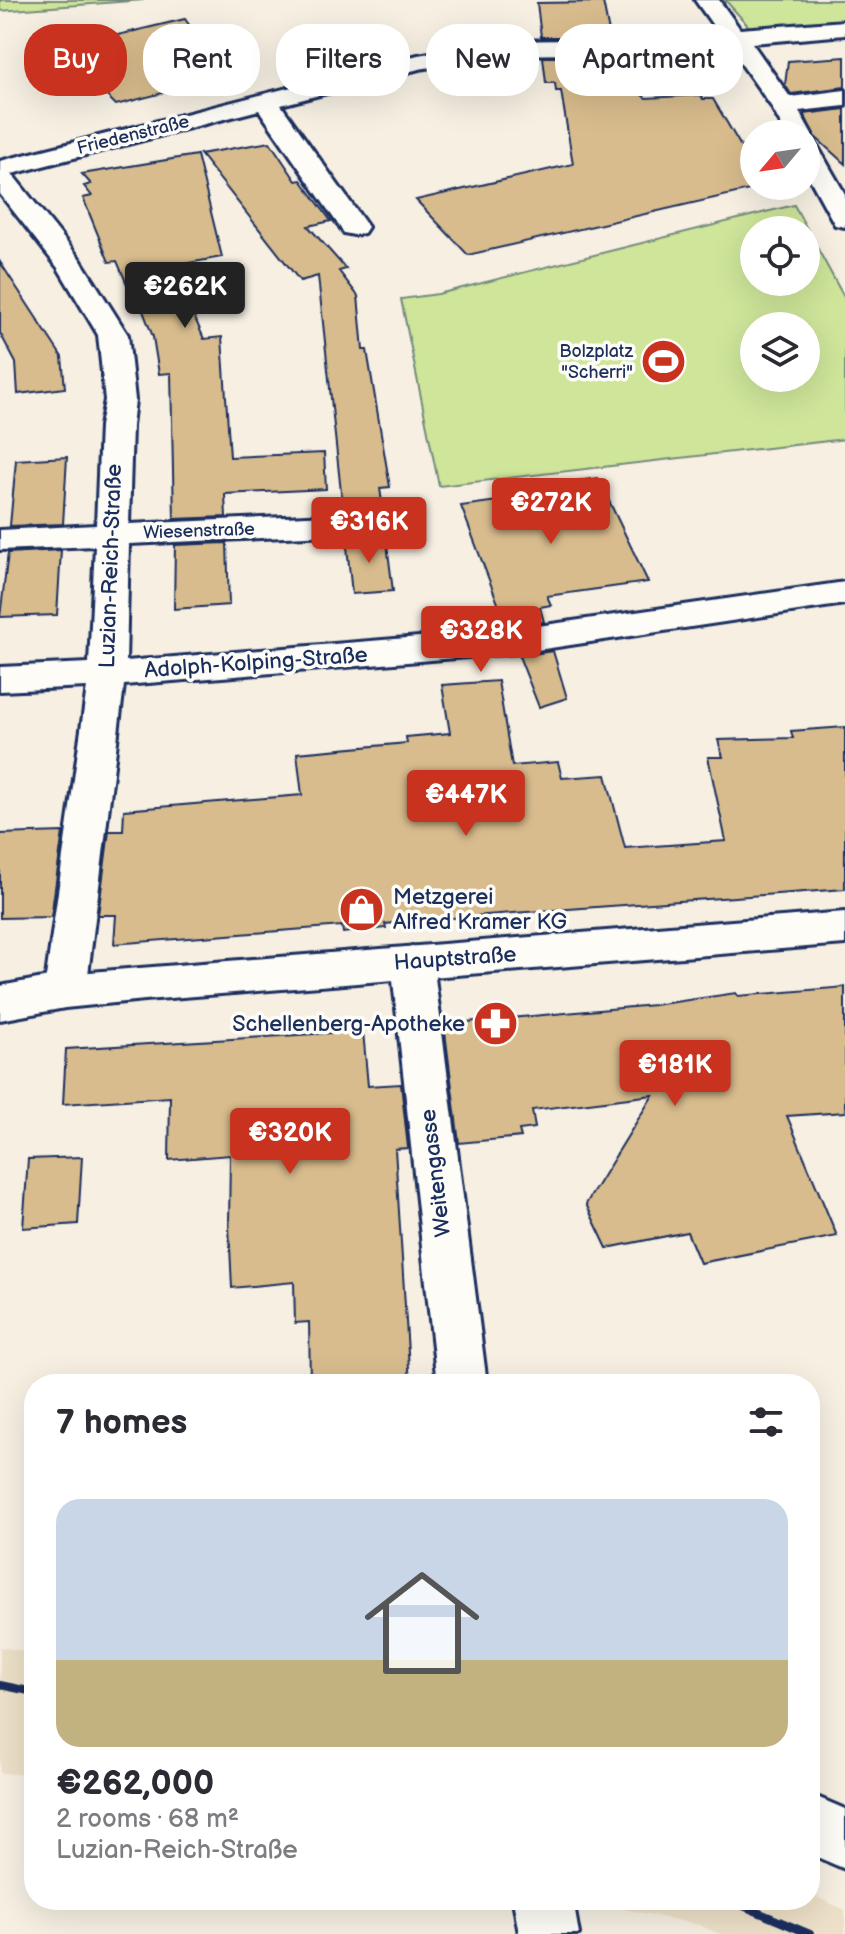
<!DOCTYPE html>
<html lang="en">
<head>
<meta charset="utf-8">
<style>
	:root { --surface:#fff; --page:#f7f7f7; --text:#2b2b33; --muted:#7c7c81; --accent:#c8321e }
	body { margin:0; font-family:"Balsamiq Sans",sans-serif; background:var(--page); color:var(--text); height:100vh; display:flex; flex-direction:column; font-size:30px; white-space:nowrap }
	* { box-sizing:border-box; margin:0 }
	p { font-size:26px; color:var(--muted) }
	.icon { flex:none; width:44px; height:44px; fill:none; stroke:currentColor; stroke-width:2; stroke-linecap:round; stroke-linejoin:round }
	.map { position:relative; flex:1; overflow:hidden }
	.panel { position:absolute; left:24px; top:1374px; width:796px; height:536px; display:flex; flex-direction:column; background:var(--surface); border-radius:32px; box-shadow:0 8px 32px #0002 }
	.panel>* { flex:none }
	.guide { position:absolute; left:24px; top:24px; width:798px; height:72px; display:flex; gap:16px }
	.needle { width:52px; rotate:241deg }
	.controls { position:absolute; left:740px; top:120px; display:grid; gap:16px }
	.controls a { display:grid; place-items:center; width:80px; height:80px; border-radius:50%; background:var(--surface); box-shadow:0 8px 32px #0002; font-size:40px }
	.price { position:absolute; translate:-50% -68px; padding:0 18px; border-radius:8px; background:var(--accent); color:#fff; font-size:26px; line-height:52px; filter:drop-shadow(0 2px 4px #0008) }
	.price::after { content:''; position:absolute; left:50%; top:48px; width:24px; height:18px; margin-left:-12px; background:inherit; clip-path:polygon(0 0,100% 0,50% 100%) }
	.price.current { background:#222; color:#fff }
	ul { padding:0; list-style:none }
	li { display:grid; align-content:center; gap:16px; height:424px; padding:0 32px }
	li span { display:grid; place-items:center; height:248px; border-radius:24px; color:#555 }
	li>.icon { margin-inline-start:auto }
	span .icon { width:144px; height:144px; fill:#fffc; stroke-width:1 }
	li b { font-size:34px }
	h2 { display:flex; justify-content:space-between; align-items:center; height:96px; padding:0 32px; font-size:34px }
	.chip { padding:0 28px; border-radius:32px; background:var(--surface); box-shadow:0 8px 32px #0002; font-size:28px; line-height:72px }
	.chip.current { background:var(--accent); color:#fff }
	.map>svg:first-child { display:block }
</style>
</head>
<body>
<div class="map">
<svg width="845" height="1934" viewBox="0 0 845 1934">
	<rect width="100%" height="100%" fill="#f6efe2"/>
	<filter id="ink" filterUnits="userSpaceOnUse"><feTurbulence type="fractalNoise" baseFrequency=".0125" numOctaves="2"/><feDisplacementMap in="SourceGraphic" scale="16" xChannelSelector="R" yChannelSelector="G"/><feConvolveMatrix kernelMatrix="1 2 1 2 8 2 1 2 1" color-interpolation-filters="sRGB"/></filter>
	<g filter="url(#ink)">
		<path fill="#ede0c8" d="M0,1647L34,1653V1775L0,1773Z
			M810,1894L845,1910V1934H720L699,1925L582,1900H810Z"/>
		<path fill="#cee59a" stroke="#748a7c" stroke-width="2" fill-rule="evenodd" d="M0,0H144L0,11Z
			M696,0H845V22L750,28L727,2Z
			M794,205L845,299V439L439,486L401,299L438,294ZM754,230H806V282H754ZM806,326V378H754V326Z"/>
		<path fill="#d8bc8d" stroke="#1b2f5e" stroke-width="2" d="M603,2L610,37H541L537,3Z
			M185,19L226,77L116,105L59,49Z
			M543,57H615L620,79L646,98L701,95L703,99H713L749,160H742L754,186L758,188L468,255L416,200L573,164L561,91H556L555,83H546Z
			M845,57V87L791,94L785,85L788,61Z
			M845,109V164L814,136L804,114Z
			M270,142L296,181L301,180L331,221L308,226L346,269L339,271L358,296L363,350H367L390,487L380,488L383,510L343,511L318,276L300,281L200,154Z
			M197,155L222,257L172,266L204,339L222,337L230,457L324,453L326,489L225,494L226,517L174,519L171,373L159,374L153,337L135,290L130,291L117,261L109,262L83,198L92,196L84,186L91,184L82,174Z
			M0,262L62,357L65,388L18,394L16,363L0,333Z
			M67,457L63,524L10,526L16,460Z
			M598,478L648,582L547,596L551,605L540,607L544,622L507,627L461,506L505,500L501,491Z
			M386,536L393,591L352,594L346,537Z
			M227,543L229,605L174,609L175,545Z
			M61,550L57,615L0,617L8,553Z
			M553,651L567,698L539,707L519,656Z
			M498,681L512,766L558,762L562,778L606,775L625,848L726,841L708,757H723L718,740L793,738L791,731L845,727V889L486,915L385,924L386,928L343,933L342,926L114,944L116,915H98L109,831H123L124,810L302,795L297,753L407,743L406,737L450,733L442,685Z
			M63,832L51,917L0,918V834Z
			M845,987V1112L787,1116L837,1236L700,1263L687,1232L607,1248L586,1204L653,1095L532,1110L535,1128L519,1130L521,1137L459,1143L444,1024L654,1005L736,993L738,996Z
			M363,1031L368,1086L401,1084L408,1148L395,1149L410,1384H310L309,1322L295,1323L294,1282L232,1288L229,1225L230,1155L169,1160L170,1097L63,1104L66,1049Z
			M82,1157L78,1224L23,1228L28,1159Z"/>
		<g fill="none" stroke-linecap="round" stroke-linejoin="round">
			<defs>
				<path id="minor" d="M695,0H719L740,29L845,21V35L752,43L790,97L845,90V106L799,111L812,134L806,140V134H786L771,106L733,52L502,55L419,69L281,105L368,227L364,233L354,235L344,233L259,110L12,174L80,259L128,335L135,400L132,426L129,524L398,512L410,515L415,522L410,529L398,532L129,544L126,661L517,629L845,582V604L517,653L124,685L86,991L80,1003L65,1007L50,1003L44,991L87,687L0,691V667L89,663L95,546L0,550V530L96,525L100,426L105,400L98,335L58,268L0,194V161L418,55L502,41L722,38Z
					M806,140L815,142L845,194V227L835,225L806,172Z
					M412,946L427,951L433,962L487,1384H437L391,962L397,951Z
					M810,1794L845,1809V1869L810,1854Z
					M513,1900H573L579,1934H519Z"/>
				<path id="secondary" d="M845,912V944L145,1000L65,1008L0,1020V986L65,974Z"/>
			</defs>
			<use href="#minor" stroke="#1b2f5e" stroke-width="6"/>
			<use href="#secondary" stroke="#1b2f5e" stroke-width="6"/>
			<use href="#minor" fill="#fdfcf7" fill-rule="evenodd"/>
			<use href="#secondary" fill="#fdfcf7" fill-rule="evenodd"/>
			<path stroke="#1b2f5e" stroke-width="8" d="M0,1685L34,1692
				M729,1900L810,1934"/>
		</g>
	</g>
	<defs>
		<symbol id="stadium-disc" viewBox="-11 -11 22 22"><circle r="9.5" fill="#c8321e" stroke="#fdfcf7"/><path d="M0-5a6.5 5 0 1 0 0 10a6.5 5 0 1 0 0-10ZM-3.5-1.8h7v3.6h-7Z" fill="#fff"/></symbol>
		<symbol id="shop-disc" viewBox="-11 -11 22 22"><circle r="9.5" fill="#c8321e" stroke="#fdfcf7"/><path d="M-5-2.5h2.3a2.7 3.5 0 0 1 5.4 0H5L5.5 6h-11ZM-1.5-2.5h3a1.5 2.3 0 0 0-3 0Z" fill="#fff"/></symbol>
		<symbol id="pharmacy-disc" viewBox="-11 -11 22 22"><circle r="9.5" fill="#c8321e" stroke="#fdfcf7"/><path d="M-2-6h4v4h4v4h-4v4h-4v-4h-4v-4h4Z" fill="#fff"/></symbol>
	</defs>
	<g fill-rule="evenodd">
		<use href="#stadium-disc" x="638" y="336" width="51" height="51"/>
		<use href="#shop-disc" x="336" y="884" width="51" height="51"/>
		<use href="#pharmacy-disc" x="470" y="998" width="51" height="51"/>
	</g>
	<g text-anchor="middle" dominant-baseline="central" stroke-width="7" stroke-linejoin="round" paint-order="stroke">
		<g font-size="18" fill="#1b2f5e" stroke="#fdfcf7">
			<text transform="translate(133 135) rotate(-14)">Friedenstraße</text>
			<text transform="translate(199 531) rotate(-2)">Wiesenstraße</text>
		</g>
		<g font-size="18" fill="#1b2f5e" stroke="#fdfcf7" text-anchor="end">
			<text x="633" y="351">Bolzplatz<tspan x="633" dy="21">"Scherri"</tspan></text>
		</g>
		<g font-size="22" fill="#1b2f5e" stroke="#fdfcf7">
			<text transform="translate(111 566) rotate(-88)">Luzian-Reich-Straße</text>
			<text transform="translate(256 663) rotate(-4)">Adolph-Kolping-Straße</text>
			<text transform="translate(455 959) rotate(-4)">Hauptstraße</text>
			<text transform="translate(436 1173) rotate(-97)">Weitengasse</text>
		</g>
		<g font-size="22" fill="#1b2f5e" stroke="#fdfcf7" text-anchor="start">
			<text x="393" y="897">Metzgerei<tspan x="393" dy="25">Alfred Kramer KG</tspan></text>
			<text x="465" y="1024" text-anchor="end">Schellenberg-Apotheke</text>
		</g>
	</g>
</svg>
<div class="controls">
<a><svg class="needle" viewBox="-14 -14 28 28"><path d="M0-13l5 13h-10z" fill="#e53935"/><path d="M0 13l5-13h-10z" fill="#7c7c81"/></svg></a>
<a><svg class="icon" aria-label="locate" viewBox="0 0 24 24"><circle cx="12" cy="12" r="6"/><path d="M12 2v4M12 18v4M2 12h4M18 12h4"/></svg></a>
<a><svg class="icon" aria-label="layers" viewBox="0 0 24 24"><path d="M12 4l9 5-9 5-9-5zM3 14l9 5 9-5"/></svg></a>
</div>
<b class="price current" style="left:185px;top:330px">€262K</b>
<b class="price" style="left:551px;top:546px">€272K</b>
<b class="price" style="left:369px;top:565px">€316K</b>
<b class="price" style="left:481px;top:674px">€328K</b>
<b class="price" style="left:466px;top:838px">€447K</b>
<b class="price" style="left:675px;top:1108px">€181K</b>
<b class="price" style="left:290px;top:1176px">€320K</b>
<div class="guide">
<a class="chip current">Buy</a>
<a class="chip">Rent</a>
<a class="chip">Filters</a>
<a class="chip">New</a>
<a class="chip">Apartment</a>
</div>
<section class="panel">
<h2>7 homes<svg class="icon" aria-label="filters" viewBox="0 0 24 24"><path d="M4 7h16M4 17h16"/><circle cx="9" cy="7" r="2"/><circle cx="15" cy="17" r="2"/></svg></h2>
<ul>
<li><span style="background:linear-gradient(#c9d6e8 65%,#c2b280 0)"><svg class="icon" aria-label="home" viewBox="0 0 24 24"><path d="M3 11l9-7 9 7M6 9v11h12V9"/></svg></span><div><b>€262,000</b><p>2 rooms · 68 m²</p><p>Luzian-Reich-Straße</p></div></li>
</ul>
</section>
</div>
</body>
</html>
